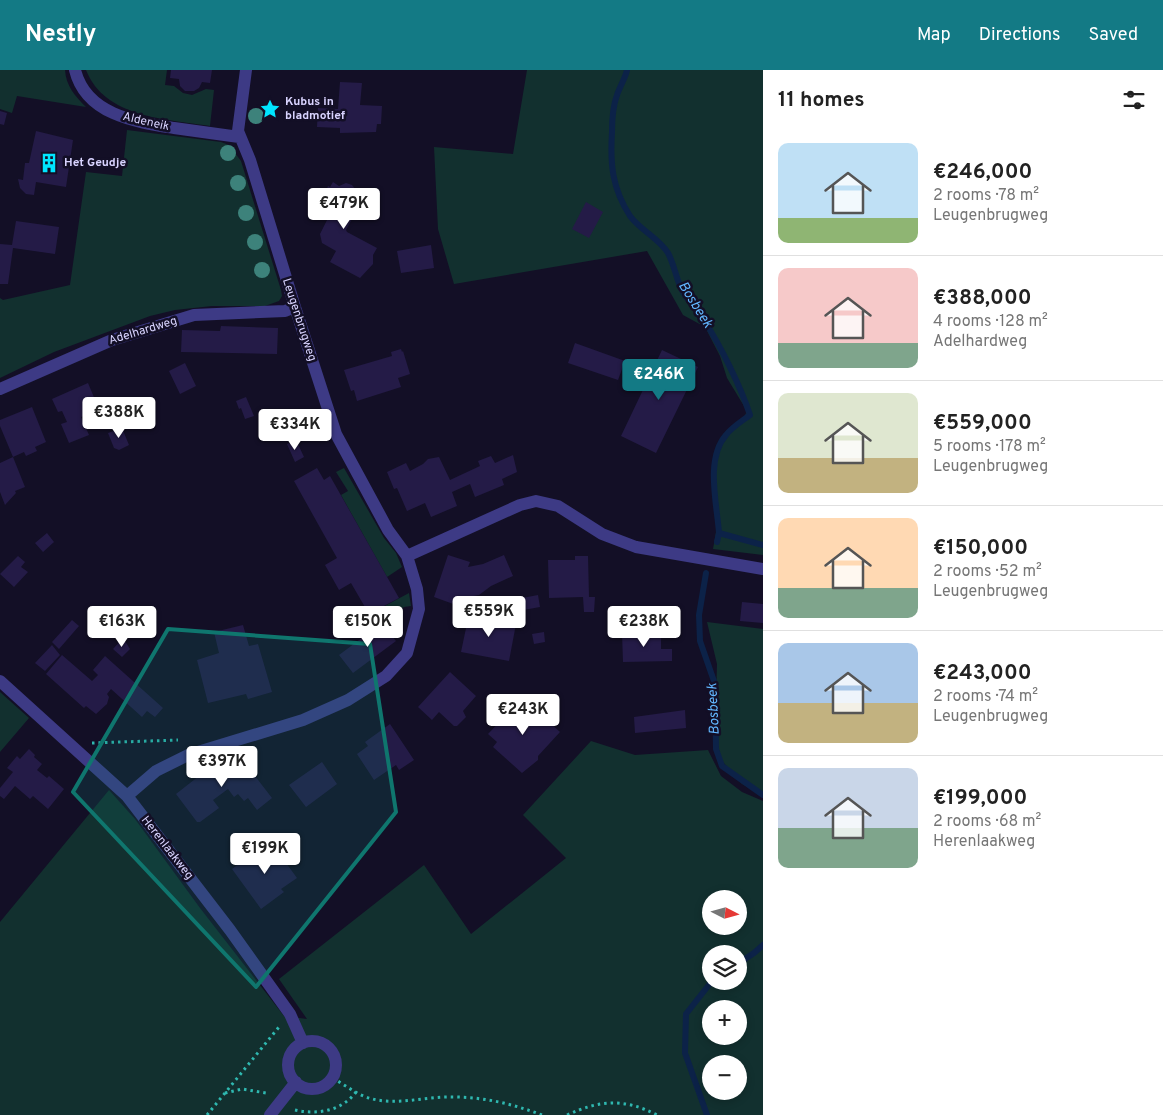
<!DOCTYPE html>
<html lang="en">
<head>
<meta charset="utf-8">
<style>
	:root { --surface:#fff; --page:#f2f2f2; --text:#222; --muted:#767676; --line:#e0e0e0; --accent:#137a85 }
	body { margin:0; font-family:Overpass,sans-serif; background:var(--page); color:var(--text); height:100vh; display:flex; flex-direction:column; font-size:19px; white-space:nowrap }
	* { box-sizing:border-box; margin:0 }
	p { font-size:16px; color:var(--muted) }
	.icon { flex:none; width:28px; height:28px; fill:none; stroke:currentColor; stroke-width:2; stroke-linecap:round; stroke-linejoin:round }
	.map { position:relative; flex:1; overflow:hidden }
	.side { display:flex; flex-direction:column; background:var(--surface); width:400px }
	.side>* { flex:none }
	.needle { width:32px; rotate:96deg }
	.fabs { position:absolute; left:702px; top:820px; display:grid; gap:10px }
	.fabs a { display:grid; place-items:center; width:45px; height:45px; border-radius:50%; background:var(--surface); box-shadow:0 2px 8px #0003; font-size:25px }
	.price { position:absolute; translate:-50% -42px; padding:0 11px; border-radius:5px; background:#fff; color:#222; font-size:16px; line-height:32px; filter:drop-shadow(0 1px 2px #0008) }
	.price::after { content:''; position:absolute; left:50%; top:30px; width:15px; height:11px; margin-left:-8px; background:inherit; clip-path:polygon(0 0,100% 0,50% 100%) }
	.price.on { background:var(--accent); color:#fff }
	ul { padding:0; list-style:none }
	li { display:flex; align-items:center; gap:15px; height:125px; padding:0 15px }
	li+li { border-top:1px solid var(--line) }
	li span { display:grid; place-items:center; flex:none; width:140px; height:100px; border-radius:10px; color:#555 }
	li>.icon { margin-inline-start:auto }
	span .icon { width:60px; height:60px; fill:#fffc; stroke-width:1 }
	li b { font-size:21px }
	h2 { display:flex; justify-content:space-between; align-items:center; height:60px; padding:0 15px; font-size:21px }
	header { display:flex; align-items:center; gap:30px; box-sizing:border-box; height:70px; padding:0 25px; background:var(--accent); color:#fff }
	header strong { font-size:24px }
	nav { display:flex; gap:28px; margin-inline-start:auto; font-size:18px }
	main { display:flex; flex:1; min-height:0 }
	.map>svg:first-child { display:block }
</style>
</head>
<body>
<header>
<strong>Nestly</strong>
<nav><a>Map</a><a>Directions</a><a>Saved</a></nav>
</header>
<main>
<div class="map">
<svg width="763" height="1045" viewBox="0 0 763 1045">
	<rect width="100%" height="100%" fill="#130f26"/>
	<path fill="#12302f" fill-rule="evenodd" d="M0,0H65C66,16 75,26 86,37L17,26L12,43L0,39Z
		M86,0H167L165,15L174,16L183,23L192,25L206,19L214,20L210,56C166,49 105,48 86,0Z
		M527,0H763V485L713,479L719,445L716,415V383L727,364L741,354L747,341L727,308L720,286L705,257L683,245L647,181L454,214L438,159L434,77L513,84Z
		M127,60L221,72L229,75L241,91L281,220L282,226L279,231L265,236H212L175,240L150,246L54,282L0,308V228L3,230L70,215L86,102L122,106Z
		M344,398L384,468L396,483L402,497L387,507L341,425L348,421L336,402Z
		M409,523L411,536L404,537L388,549L381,538Z
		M707,552L763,559V725L742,714L722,691L715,665L717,594Z
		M0,622L29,648L0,682Z
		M591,671L635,685L708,680L721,706L742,722L763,731V1045H0V852L109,720L135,749L200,838L284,946L307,949L279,909L424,795L471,864L566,788L523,745ZM711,829H739V856H711ZM711,884H739V911H711ZM711,939H739V966H711ZM711,994H739V1021H711Z"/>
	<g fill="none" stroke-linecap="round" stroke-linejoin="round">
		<path stroke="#0c2248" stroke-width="6" d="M627,0C625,9 620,16 617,25C613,36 612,50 612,62C610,94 612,118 630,146C640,160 659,168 668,183C675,196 676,210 683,222C689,232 698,240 704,250C721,277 740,315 750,345C742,351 732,357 726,365C705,389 717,434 719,463L717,472
			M719,463L763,475
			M706,503L699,545L700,571L715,614L716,679L722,696L763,725
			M739,893L754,883L763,875
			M707,1045L685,983L686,944L712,911"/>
	</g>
	<path fill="#241b47" d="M171,0H212L210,13L202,12L199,18L194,21H185L180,16L179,9L170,8Z
		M340,12L362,13L360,35L382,36L381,54H377L376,62L340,63V58L317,57L318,38L338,39Z
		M0,41L7,43L4,55L0,54Z
		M36,61L73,70L66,117L36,112L34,125L26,124L20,118L18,109L23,110L25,93H29Z
		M333,112L339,116L346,113L352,115L356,120L355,127L362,131L346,160L347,162L377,178L373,185V194L360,208L330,192L336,181L322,173L320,164L327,150L315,144L317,140L316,139L321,130L322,131L328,116L330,117Z
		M586,132L603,142L589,168L572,159Z
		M16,151L59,157L55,184L13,178L8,214H0V174L12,175Z
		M431,175L434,198L401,203L397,181Z
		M221,256L278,258L277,284L181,282L182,260L220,261Z
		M575,273L625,291L618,310L568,293Z
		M401,279L402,282L403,281L410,304L398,308L401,317L357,331L354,320L351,321L344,300L392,286L391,282Z
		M662,280L698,297L656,383L621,366Z
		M185,293L196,316L180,324L169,301Z
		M88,313L101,344L91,348L89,344L81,347L89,365L69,373L61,354L67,352L62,341L58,342L52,329Z
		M246,327L254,346L245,349L241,338L239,339L236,331Z
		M32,337L46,372L35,377L37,381L26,386L24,382L13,387L0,356V350Z
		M122,358L129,375L119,380L114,378L108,363Z
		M296,370L304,387L295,392L287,374Z
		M513,385L517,402L502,409L504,415L475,427L470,414L452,422L457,436L431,447L425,433L407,441L397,418L394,419L387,402L406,393L410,401L423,394L428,389L439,387L450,410L480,396L478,391L491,386L495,393Z
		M13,387L25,417L15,421L16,423L5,435L0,422V393Z
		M317,398L324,410L330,406L399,528L369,544L351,513L339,520L325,495L337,488L294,411Z
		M47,463L54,472L43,482L35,473Z
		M448,485L470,492L468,497L483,494L504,485L513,506L491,516L479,525L458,529L456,535L434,527Z
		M18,486L25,492L21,497L28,502L14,517L0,504Z
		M575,486H588L589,527H595L594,542H584L583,527L549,528L548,490H575Z
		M538,525L540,537L518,541L517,529Z
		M742,532L763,534V553L740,551Z
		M469,544L516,554L509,591L461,582Z
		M72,550L79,556L59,579L52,572Z
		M382,553L396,571L353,603L339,585Z
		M243,555L249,576L258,574L272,622L248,629L246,624L208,633L197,590L219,583L214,562Z
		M544,562L545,572L534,574L532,564Z
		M661,562V579H672V591L623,592L622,563Z
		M123,568L130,579L122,587L113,579Z
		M52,575L60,585L45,601L35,593Z
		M62,585L92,611L98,605L93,600L105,586L163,638L155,647L147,641L142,647L111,619L107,624L109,627L107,634L96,644L86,636L84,638L46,604Z
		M450,602L476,626L463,641L466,647L457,656H454L439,642L432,650L418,637Z
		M525,630L560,662L538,686V690L522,703L493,677L497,672L488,664L511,640L513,642Z
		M685,640L686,658L635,663L634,647Z
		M390,654L414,690L399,700L396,695L374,710L357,684L368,676L365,672Z
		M29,679L35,685L34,687L42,694L37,700L47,708L49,706L64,719L48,739L33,726L30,729L15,716L4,729L0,726V718L13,702L7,698L17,686L20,689Z
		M237,683L272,728L257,740L248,728L244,731L238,724L234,727L228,719L213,730L219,738L200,752H197L176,724L213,695L217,699Z
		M322,692L337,714L306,737L289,715Z
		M270,771L297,808L281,819L284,822L261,839L232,799Z"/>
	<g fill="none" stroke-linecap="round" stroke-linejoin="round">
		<path stroke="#2fb8b0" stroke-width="3" stroke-dasharray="2.5 4" stroke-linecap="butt" d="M92,673L178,670
			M333,1008C341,1013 350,1019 359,1024C389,1039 421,1026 453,1027C484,1027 513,1034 542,1045
			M225,1023L242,1019L266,1023
			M295,1040C317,1045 342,1041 356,1022
			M207,1045L279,957
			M567,1045C600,1030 624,1028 657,1045"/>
		<path stroke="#3d3a85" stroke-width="12" d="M75,0C86,45 136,52 174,58C196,61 218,64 239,67
			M0,319L112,270L194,245L285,241L295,237
			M407,486L520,435L536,431L558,436L602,464L636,477L763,499
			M0,611L127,726L230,860L290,944L303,973
			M127,726L156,701L188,685L303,650L348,630L386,606L407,583L419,539L417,519L407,486L388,460L336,364L295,237L250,90L238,61L246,0
			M288 995a24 24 0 1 1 48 0a24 24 0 1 1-48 0Z
			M270,1045L296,1012"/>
	</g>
	<g fill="#3d827b">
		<circle cx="256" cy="46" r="8"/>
		<circle cx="228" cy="83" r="8"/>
		<circle cx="238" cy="113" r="8"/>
		<circle cx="246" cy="143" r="8"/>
		<circle cx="255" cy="172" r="8"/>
		<circle cx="262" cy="200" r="8"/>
	</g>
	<path fill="#0f766e" fill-opacity="0.2" stroke="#0f766e" stroke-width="4" stroke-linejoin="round" d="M168,559L370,574L396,742L256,917L73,722Z"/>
	<defs>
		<symbol id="sight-bare" viewBox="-9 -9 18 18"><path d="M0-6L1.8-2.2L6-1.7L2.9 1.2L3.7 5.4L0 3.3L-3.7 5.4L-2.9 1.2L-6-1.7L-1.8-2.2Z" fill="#00e5ff" stroke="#130f26" stroke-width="2.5" paint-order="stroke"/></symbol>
		<symbol id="building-bare" viewBox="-9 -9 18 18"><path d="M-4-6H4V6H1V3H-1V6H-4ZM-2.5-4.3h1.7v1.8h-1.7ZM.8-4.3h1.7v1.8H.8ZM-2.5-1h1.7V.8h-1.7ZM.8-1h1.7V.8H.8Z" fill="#00e5ff" stroke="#130f26" stroke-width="2.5" paint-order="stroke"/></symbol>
	</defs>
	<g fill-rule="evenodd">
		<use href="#sight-bare" x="256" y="25" width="28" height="28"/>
		<use href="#building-bare" x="35" y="79" width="28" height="28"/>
	</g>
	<g text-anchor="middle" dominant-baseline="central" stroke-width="5" stroke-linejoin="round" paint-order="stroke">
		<g font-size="12" font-weight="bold" fill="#d9d4ff" stroke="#130f26" text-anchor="start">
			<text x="285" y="32">Kubus in<tspan x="285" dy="14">bladmotief</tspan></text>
			<text x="64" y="93">Het Geudje</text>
		</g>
		<g font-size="12" fill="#d9d4ff" stroke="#130f26">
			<text transform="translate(146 52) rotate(13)">Aldeneik</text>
			<text transform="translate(299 250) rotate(72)">Leugenbrugweg</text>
			<text transform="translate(143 261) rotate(-17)">Adelhardweg</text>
			<text transform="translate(167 778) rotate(52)">Herenlaakweg</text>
		</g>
		<g font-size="14" font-style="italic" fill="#62b6ff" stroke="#130f26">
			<text transform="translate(695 235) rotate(58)">Bosbeek</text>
			<text transform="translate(714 639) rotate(-93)">Bosbeek</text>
		</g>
	</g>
</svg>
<div class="fabs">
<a><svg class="needle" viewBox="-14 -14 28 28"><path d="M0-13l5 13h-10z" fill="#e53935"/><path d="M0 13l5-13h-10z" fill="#767676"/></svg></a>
<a><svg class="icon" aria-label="layers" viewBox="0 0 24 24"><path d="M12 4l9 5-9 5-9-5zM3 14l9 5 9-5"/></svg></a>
<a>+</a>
<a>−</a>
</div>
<b class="price" style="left:344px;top:160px">€479K</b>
<b class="price on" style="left:659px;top:331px">€246K</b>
<b class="price" style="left:119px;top:369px">€388K</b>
<b class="price" style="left:295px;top:381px">€334K</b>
<b class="price" style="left:489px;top:568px">€559K</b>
<b class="price" style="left:122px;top:578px">€163K</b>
<b class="price" style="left:368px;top:578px">€150K</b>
<b class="price" style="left:644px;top:578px">€238K</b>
<b class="price" style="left:523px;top:666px">€243K</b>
<b class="price" style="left:222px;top:718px">€397K</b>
<b class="price" style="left:265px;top:805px">€199K</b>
</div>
<section class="side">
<h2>11 homes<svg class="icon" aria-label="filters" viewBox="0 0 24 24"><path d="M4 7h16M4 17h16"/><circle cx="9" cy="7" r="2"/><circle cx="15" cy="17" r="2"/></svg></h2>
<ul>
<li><span style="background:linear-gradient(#bfe0f5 75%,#8fb573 0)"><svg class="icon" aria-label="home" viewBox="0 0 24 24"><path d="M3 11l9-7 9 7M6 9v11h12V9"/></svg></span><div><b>€246,000</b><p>2 rooms · 78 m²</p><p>Leugenbrugweg</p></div></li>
<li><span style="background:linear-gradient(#f6c9c9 75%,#7fa58c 0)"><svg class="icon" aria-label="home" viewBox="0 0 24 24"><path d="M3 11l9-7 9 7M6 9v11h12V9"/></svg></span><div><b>€388,000</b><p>4 rooms · 128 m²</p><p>Adelhardweg</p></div></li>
<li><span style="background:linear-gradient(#dfe7d0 65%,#c2b280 0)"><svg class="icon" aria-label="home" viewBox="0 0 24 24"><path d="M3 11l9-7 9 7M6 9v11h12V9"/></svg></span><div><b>€559,000</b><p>5 rooms · 178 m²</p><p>Leugenbrugweg</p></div></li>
<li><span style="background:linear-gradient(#ffd9b3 70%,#7fa58c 0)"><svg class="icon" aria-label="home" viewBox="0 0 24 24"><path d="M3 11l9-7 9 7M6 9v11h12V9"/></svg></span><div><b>€150,000</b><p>2 rooms · 52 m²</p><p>Leugenbrugweg</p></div></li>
<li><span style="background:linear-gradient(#a9c7e8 60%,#c2b280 0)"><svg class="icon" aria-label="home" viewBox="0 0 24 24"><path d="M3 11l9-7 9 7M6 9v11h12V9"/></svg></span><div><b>€243,000</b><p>2 rooms · 74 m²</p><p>Leugenbrugweg</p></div></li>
<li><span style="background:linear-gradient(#c9d6e8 60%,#7fa58c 0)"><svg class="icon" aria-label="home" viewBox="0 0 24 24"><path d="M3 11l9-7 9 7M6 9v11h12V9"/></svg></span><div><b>€199,000</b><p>2 rooms · 68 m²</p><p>Herenlaakweg</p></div></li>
</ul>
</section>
</main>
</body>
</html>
